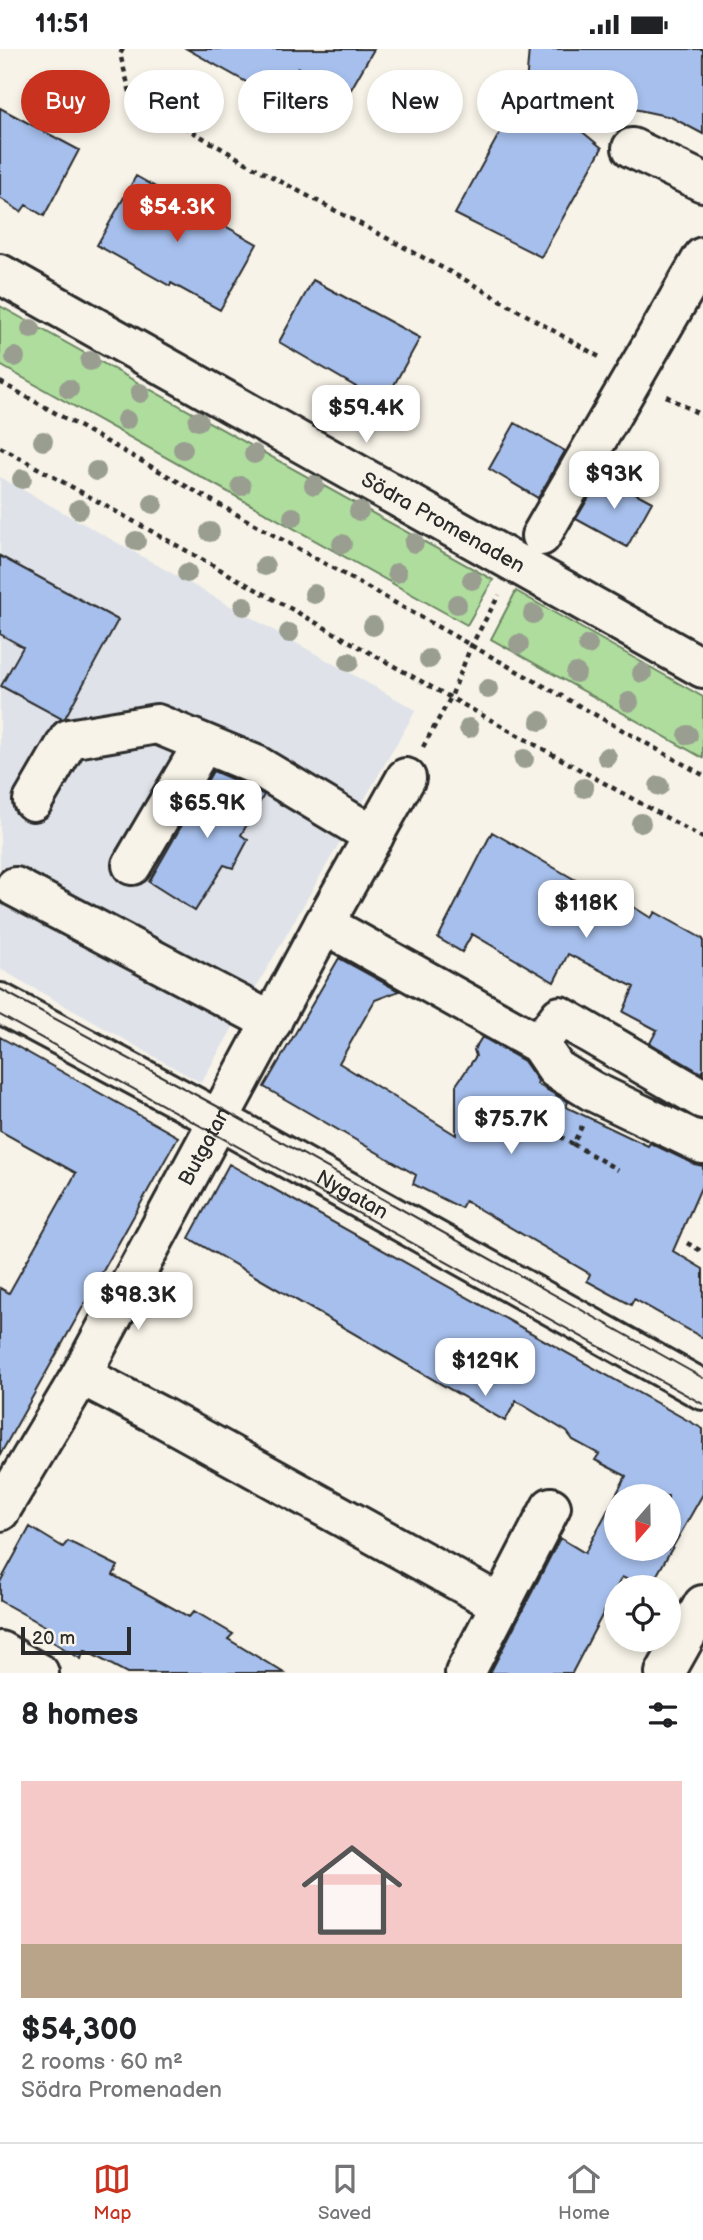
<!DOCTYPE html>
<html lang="en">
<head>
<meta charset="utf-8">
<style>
	:root { --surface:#fff; --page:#f2f2f2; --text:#202124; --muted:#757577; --line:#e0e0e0; --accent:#c8321e }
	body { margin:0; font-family:"Balsamiq Sans",sans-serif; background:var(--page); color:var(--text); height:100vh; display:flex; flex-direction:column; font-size:26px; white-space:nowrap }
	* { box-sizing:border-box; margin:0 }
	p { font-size:23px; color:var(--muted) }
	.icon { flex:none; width:38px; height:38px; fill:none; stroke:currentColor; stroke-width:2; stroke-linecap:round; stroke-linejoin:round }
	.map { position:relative; height:1624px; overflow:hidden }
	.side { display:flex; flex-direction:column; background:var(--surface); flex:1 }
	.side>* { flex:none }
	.banner { position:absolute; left:21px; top:21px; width:662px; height:63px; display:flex; gap:14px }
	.needle { width:46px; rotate:200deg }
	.buttons { position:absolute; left:604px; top:1435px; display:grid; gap:14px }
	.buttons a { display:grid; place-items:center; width:77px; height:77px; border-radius:50%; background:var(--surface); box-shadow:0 4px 10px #0003; font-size:35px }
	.scale { position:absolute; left:21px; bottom:18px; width:110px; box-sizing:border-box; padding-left:7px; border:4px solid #2b2b2b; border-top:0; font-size:19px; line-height:24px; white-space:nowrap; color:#2b2b2b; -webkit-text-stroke:5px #f7f3e8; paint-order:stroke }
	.price { position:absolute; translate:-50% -60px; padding:0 16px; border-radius:14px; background:#fff; color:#222; font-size:23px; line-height:46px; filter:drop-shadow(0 2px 4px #0008) }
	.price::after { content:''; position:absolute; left:50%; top:42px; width:21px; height:16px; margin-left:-10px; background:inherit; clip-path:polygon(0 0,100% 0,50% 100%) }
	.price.current { background:var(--accent); color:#fff }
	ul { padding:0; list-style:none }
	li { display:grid; align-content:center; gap:14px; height:371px; padding:0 21px }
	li+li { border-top:2px solid var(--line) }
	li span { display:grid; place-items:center; height:217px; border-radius:0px; color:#555 }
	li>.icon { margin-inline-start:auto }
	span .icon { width:126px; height:126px; fill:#fffc; stroke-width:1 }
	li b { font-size:30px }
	h2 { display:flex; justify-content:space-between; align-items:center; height:84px; padding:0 21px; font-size:30px }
	.pill { padding:0 24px; border-radius:32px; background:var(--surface); box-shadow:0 4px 10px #0003; font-size:24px; line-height:63px }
	.pill.current { background:var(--accent); color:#fff }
	.status { display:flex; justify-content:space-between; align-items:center; height:49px; padding:0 35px; background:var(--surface); direction:ltr }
	.status svg { height:19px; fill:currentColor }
	.tab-bar { display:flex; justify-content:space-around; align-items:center; height:98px; border-top:2px solid var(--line); background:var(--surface); font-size:19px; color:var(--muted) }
	.tab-bar a { display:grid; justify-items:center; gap:4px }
	.tab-bar .current { color:var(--accent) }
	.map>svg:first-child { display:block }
</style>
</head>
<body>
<div class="status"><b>11:51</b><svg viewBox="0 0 49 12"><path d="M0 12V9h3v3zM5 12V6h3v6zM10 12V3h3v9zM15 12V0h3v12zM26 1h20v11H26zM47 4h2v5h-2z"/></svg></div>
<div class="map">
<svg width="703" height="1624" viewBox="0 0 703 1624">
	<rect width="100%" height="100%" fill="#f7f3e8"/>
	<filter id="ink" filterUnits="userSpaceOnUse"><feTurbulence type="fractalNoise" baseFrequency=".0143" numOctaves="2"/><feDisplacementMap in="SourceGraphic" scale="14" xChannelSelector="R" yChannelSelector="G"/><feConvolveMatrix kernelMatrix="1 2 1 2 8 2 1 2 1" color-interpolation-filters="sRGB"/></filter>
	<g filter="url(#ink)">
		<path fill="#dfe3e9" d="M0,428L416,661L201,1034L0,920Z"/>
		<path fill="#aedd9d" stroke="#6c8464" stroke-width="2" d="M0,257L493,531L467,576L0,316Z
			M516,542L703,648V709L491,590Z"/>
		<path fill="#a6bfec" stroke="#2b2b2b" stroke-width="2" fill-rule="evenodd" d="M187,0H374L346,49L298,18L281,39L274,35L266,44Z
			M529,0H703V85L671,68L527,37L602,99L541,208L455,165L526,36Z
			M0,59L79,101L44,167L26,156L21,163L0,149Z
			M136,127L257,195L220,261L171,234L170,237L97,196Z
			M313,231L420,289L384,354L279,293Z
			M515,374L565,402L538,449L489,420Z
			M602,426L652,453L627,498L576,470Z
			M0,507L118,571L65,669L62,670L1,637L23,598L0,585Z
			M213,722L246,736L264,746L241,786L248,791L233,819L224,816L195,862L149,833Z
			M492,783L593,841L597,835L651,869L655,863L703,890V1025L650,994L657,981L623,963L634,938L568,905L554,933L472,885L462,903L438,889Z
			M339,909L399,942L375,951L339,1014L456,1086V1036L476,1007L474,1001L482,988L524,1012L538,1032L537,1035L568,1053L566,1058L648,1097L650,1094L694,1115L703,1117V1134L673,1202L703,1220V1289L634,1250L631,1256L587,1232L590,1225L465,1152L461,1159L413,1135L416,1126L264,1038Z
			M0,988L178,1088L0,1406V1239L9,1244L76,1124L0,1082Z
			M229,1115L703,1380V1445L650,1538H644L622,1528L572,1624H490L560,1489L585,1504L626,1427L595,1411L599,1405L573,1391L567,1383L516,1352L505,1372L189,1189ZM616,1447H668V1500H616Z
			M30,1478L63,1498L68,1492L118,1517L113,1526L189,1568L194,1562L233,1585L228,1590L284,1624H127L84,1601L81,1610L45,1588L52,1581L0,1552V1533Z"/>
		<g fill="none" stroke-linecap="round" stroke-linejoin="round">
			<defs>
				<g id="minor">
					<path d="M632,99L703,133"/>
					<path d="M541,487L703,208"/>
					<path d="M33,752L69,690L157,675L256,716L374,787"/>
					<path d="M132,816L203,695"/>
					<path d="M15,838L272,973"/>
					<path d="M324,875L539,995L556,1020L592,1042L703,1095"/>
					<path id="s1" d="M0,954L219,1071L703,1341"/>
					<path d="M539,995L560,967L703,1050"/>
					<path d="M81,1326L158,1366L500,1555"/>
					<path id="s2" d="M0,1462L81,1326L324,875L406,729"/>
					<path d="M0,1602L39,1624"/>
					<path d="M465,1624L551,1458"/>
					<path d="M665,1624L703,1556"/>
				</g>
				<g id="major">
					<path id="s3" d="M0,225L703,619"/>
				</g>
			</defs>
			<use href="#minor" stroke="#2b2b2b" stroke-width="44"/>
			<use href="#major" stroke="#2b2b2b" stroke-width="44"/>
			<path stroke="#2b2b2b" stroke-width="4.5" stroke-dasharray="5 5" stroke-linecap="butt" d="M123,0L120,5L131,47L250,116L469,233L601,309
				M0,333L703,726
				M666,347L703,367
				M0,398L703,789
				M423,698L451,648L471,597L499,546
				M534,1072L573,1095
				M582,1077L573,1095L618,1121
				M687,1194L703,1203"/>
			<use href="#minor" stroke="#f7f3e8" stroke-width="38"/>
			<use href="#major" stroke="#f7f3e8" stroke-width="38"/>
			<path stroke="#2b2b2b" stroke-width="2" d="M0,940L224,1061L703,1329
				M0,966L703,1355"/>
		</g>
		<g fill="#999e90">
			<circle cx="31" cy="280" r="10"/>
			<circle cx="15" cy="308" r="10"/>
			<circle cx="90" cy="312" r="10"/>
			<circle cx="69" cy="340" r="10"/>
			<circle cx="140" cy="344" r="10"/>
			<circle cx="126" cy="371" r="10"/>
			<circle cx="198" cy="372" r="10"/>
			<circle cx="43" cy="392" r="10"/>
			<circle cx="183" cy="400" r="10"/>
			<circle cx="254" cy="405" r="10"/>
			<circle cx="96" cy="422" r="10"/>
			<circle cx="22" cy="430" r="10"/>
			<circle cx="314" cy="436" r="10"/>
			<circle cx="241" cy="437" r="10"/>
			<circle cx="153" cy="455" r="10"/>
			<circle cx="79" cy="460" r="10"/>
			<circle cx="359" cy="462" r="10"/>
			<circle cx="293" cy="468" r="10"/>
			<circle cx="210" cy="483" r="10"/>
			<circle cx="136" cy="492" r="10"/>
			<circle cx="414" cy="494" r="10"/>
			<circle cx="342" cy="495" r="10"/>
			<circle cx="265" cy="517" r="10"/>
			<circle cx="187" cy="524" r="10"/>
			<circle cx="397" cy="524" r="10"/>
			<circle cx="472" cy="531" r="10"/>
			<circle cx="314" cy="545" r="10"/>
			<circle cx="457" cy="555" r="10"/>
			<circle cx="244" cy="557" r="10"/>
			<circle cx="533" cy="565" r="10"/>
			<circle cx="373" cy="577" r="10"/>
			<circle cx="289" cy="584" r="10"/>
			<circle cx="519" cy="595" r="10"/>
			<circle cx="588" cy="596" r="10"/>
			<circle cx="429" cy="610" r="10"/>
			<circle cx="349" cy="613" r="10"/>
			<circle cx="576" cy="624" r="10"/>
			<circle cx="642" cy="624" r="10"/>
			<circle cx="488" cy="640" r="10"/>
			<circle cx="629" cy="653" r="10"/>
			<circle cx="540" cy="672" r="10"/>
			<circle cx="469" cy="679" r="10"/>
			<circle cx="688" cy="686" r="10"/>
			<circle cx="607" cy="708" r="10"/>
			<circle cx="524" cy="710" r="10"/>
			<circle cx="659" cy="737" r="10"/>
			<circle cx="584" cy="739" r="10"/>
			<circle cx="641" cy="774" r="10"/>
		</g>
	</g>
	<g text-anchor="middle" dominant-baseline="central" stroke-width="5" stroke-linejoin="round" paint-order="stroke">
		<g font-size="21" fill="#2b2b2b" stroke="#f7f3e8">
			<text stroke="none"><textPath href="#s3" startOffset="508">Södra Promenaden</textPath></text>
			<text stroke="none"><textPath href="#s2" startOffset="418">Butgatan</textPath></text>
			<text stroke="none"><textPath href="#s1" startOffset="401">Nygatan</textPath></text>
		</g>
	</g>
</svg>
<div class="buttons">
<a><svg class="needle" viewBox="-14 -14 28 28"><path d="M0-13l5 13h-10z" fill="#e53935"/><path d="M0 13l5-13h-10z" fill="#757577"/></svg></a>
<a><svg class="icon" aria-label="locate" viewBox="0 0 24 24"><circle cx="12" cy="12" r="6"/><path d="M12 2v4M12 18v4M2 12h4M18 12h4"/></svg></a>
</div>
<div class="scale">20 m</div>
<b class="price current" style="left:177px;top:195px">$54.3K</b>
<b class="price" style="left:366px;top:396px">$59.4K</b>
<b class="price" style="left:614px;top:462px">$93K</b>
<b class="price" style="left:207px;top:791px">$65.9K</b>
<b class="price" style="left:586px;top:891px">$118K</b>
<b class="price" style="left:511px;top:1107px">$75.7K</b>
<b class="price" style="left:138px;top:1283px">$98.3K</b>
<b class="price" style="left:485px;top:1349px">$129K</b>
<div class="banner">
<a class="pill current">Buy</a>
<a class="pill">Rent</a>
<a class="pill">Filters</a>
<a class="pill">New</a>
<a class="pill">Apartment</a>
</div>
</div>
<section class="side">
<h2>8 homes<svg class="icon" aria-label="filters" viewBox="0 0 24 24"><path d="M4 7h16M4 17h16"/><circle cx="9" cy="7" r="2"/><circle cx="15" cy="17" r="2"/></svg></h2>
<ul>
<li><span style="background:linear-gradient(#f6c9c9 75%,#b9a48a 0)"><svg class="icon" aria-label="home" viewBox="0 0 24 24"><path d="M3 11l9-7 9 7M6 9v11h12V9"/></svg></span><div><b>$54,300</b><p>2 rooms · 60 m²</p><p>Södra Promenaden</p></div></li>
</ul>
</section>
<nav class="tab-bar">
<a class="current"><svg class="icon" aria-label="map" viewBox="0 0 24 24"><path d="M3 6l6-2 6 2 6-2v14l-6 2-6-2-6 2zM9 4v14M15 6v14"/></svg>Map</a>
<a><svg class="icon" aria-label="saved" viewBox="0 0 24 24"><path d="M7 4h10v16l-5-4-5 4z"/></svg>Saved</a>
<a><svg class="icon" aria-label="home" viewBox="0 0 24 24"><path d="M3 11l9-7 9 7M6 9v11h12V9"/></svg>Home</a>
</nav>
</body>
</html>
